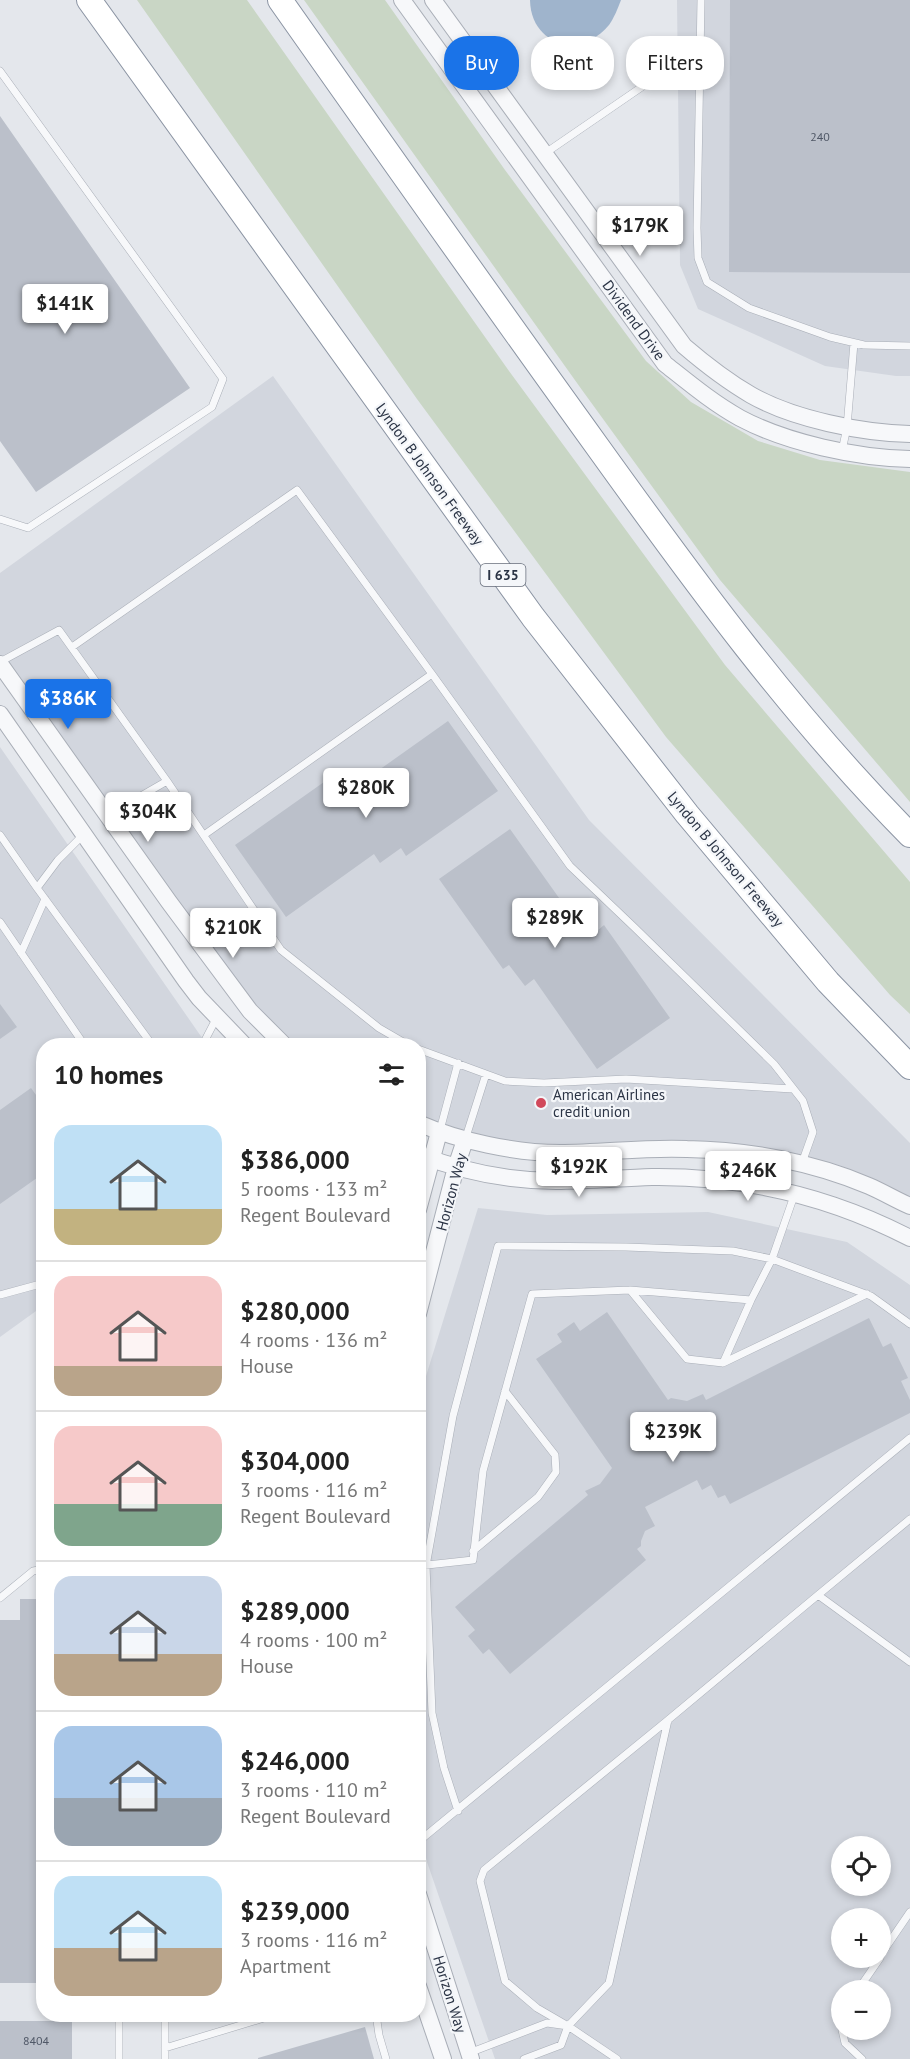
<!DOCTYPE html>
<html lang="en">
<head>
<meta charset="utf-8">
<style>
	:root { --surface:#fff; --page:#f6f6f6; --text:#222; --muted:#767676; --line:#e0e0e0; --accent:#1a73e8 }
	body { margin:0; font-family:"PT Sans",sans-serif; background:var(--page); color:var(--text); height:100vh; display:flex; flex-direction:column; font-size:22px; white-space:nowrap }
	* { box-sizing:border-box; margin:0 }
	p { font-size:20px; color:var(--muted) }
	.icon { flex:none; width:33px; height:33px; fill:none; stroke:currentColor; stroke-width:2; stroke-linecap:round; stroke-linejoin:round }
	.map { position:relative; flex:1; overflow:hidden }
	.side { position:absolute; left:36px; top:1038px; width:390px; height:984px; display:flex; flex-direction:column; background:var(--surface); border-radius:24px; box-shadow:0 3px 9px #0003 }
	.side>* { flex:none }
	.top-card { position:absolute; left:444px; top:36px; width:375px; height:54px; display:flex; gap:12px }
	.tools { position:absolute; left:831px; top:1836px; display:grid; gap:12px }
	.tools a { display:grid; place-items:center; width:60px; height:60px; border-radius:50%; background:var(--surface); box-shadow:0 3px 9px #0003; font-size:30px }
	.price { position:absolute; translate:-50% -51px; padding:0 14px; border-radius:6px; background:#fff; color:#222; font-size:20px; line-height:39px; filter:drop-shadow(0 2px 3px #0008) }
	.price::after { content:''; position:absolute; left:50%; top:36px; width:18px; height:14px; margin-left:-9px; background:inherit; clip-path:polygon(0 0,100% 0,50% 100%) }
	.price.on { background:var(--accent); color:#fff }
	ul { padding:0; list-style:none }
	li { display:flex; align-items:center; gap:18px; height:150px; padding:0 18px }
	li+li { border-top:2px solid var(--line) }
	li span { display:grid; place-items:center; flex:none; width:168px; height:120px; border-radius:18px; color:#555 }
	li>.icon { margin-inline-start:auto }
	span .icon { width:72px; height:72px; fill:#fffc; stroke-width:1 }
	li b { font-size:26px }
	h2 { display:flex; justify-content:space-between; align-items:center; height:72px; padding:0 18px; font-size:26px }
	.tag { padding:0 21px; border-radius:24px; background:var(--surface); box-shadow:0 3px 9px #0003; font-size:21px; line-height:54px }
	.tag.on { background:var(--accent); color:#fff }
	.map>svg:first-child { display:block }
</style>
</head>
<body>
<div class="map">
<svg width="910" height="2059" viewBox="0 0 910 2059">
	<rect width="100%" height="100%" fill="#e4e7ec"/>
	<path fill="#d2d6de" fill-rule="evenodd" d="M677,0H910V376H896L825,366L698,309L680,265Z
		M273,376L589,820L910,1143V1206L784,1160L561,1153L419,1123L418,1046L285,1045L0,664V573Z
		M0,747L207,1045L44,1046L43,1306L0,1337Z
		M478,1208L547,1215L708,1212L847,1242L910,1285V2059H495L427,1862L419,1829L418,1402ZM842,1846H880V1886H842ZM842,1918H880V1958H842ZM842,1990H880V2030H842Z"/>
	<path fill="#c9d6c5" d="M137,0H247L509,371L725,665L910,882V1014L890,995L666,737L417,399Z
		M304,0H385L505,170L646,361L691,402L758,441L820,460L910,472V802L720,580L582,390Z"/>
	<path fill="#9fb4cc" d="M530,0H621C618,8 614,18 609,25C582,58 531,47 530,0Z"/>
	<path fill="#bbc0ca" d="M730,0H910V273L729,272Z
		M0,116L190,388L36,492L0,441Z
		M448,721L498,791L406,856L401,848L380,863L374,854L286,917L235,845L324,782L330,791L349,778L355,787Z
		M510,829L574,919L584,912L597,931L604,925L670,1018L597,1069L534,979L525,986L509,965L503,969L439,879Z
		M0,1004L17,1027L0,1039Z
		M31,1088L44,1106V1173L0,1204V1110Z
		M607,1312L668,1400L671,1398L687,1401L703,1394L706,1400L869,1318L883,1347L891,1343L908,1378L901,1381L910,1400V1413L730,1504L725,1495L718,1498L711,1485L702,1490L697,1480L645,1507L655,1526L645,1531L641,1541V1546L637,1549L646,1560L510,1674L489,1649L483,1654L468,1636L475,1630L455,1607L588,1495L585,1491L600,1484L612,1468L536,1359L562,1342L557,1334L574,1322L580,1331Z
		M20,1599H44V1983H0V1620H20Z
		M0,2021H72V2059H0Z
		M365,2027L374,2059H258V2058Z"/>
	<g fill="none" stroke-linecap="round" stroke-linejoin="round">
		<defs>
			<path id="service" d="M701,0L697,228L698,258L707,282L749,308L830,337L864,345L910,346
				M0,71L223,379L212,407L28,528L0,519
				M544,154L665,71L700,63
				M842,451L847,427L854,343
				M72,647L297,490L432,674L204,835
				M0,662L59,630L167,781
				M432,674L570,866L635,928L774,1064L803,1101L813,1132L802,1163
				M108,815L167,781L281,950L379,1028L410,1046
				M84,834L58,860L37,888L153,1046
				M0,835L37,888
				M0,922L85,1046
				M21,953L45,899
				M202,1046L216,1019
				M418,1049L505,1081L544,1083L626,1079L793,1089
				M440,1130L458,1063
				M465,1140L486,1074
				M0,1295L44,1283
				M751,1300L630,1290L687,1359L723,1363L751,1300L772,1259L871,1296L910,1324
				M723,1363L867,1294
				M473,1551L538,1497L556,1472L555,1455L505,1391
				M418,1566L473,1560L483,1471L532,1294L630,1290
				M818,1595L910,1519
				M0,1598L33,1571L44,1569
				M458,1811L444,1768L432,1713L426,1566L453,1416L498,1246L626,1247L733,1251L772,1259L795,1193
				M418,1842L910,1438
				M880,1956L910,1912
				M858,1990L880,1958
				M165,2014V2059
				M376,2014L379,2035L386,2059
				M568,2026L609,1983L668,1720L818,1595L910,1662
				M842,2030L845,2043L862,2059
				M165,2048L277,2014
				M469,2053L547,2023L568,2026L561,2045L524,2059
				M119,2059V2014
				M617,2059L568,2026L537,2008L505,1981L480,1881L484,1870L668,1720"/>
			<path id="tertiary" d="M402,0L665,364C689,383 713,403 740,418C787,443 857,458 910,459
				M433,0L684,346C705,364 727,381 751,395C793,419 862,433 910,434
				M0,664L169,902L250,1011L285,1046
				M0,714L186,981L199,998L245,1046
				M418,1123C459,1141 515,1153 560,1153C603,1153 645,1147 687,1149C748,1150 813,1162 869,1186C883,1192 896,1200 910,1206
				M418,1154C461,1171 510,1181 556,1181C588,1181 620,1178 652,1177C743,1176 829,1196 910,1238
				M418,1210L439,1132
				M418,1314L456,1167L465,1140
				M418,1894L471,2059
				M418,1986L443,2059"/>
			<path id="motorway" d="M89,0L533,617L687,814L828,982L910,1067
				M280,0C385,149 490,298 597,446C694,581 793,717 910,835"/>
		</defs>
		<use href="#service" stroke="#a9aeb7" stroke-width="8"/>
		<use href="#tertiary" stroke="#a9aeb7" stroke-width="18"/>
		<use href="#motorway" stroke="#8b94a3" stroke-width="26"/>
		<use href="#service" stroke="#f7f8fa" stroke-width="7"/>
		<use href="#tertiary" stroke="#f7f8fa" stroke-width="16"/>
		<use href="#motorway" stroke="#fff" stroke-width="24"/>
	</g>
	<circle fill="#d1495b" stroke="#f4f6f9" stroke-width="2" cx="541" cy="1103" r="6"/>
	<g text-anchor="middle" dominant-baseline="central" stroke-width="4.5" stroke-linejoin="round" paint-order="stroke">
		<g font-size="12" fill="#4f5766">
			<text x="820" y="136">240</text>
			<text x="36" y="2040">8404</text>
		</g>
		<rect fill="#f4f6f9" stroke="#676e7b" stroke-width="1.5" x="480.5" y="564" width="45" height="22" rx="4.5"/>
		<g font-size="14" font-weight="bold" fill="#2b3445">
			<text x="503" y="575">I 635</text>
		</g>
		<g font-size="15" fill="#2b3445" stroke="#f4f6f9">
			<text transform="translate(634 320) rotate(54)">Dividend Drive</text>
			<text transform="translate(430 474) rotate(54)">Lyndon B Johnson Freeway</text>
			<text transform="translate(726 859) rotate(50)">Lyndon B Johnson Freeway</text>
			<text transform="translate(451 1192) rotate(-75)">Horizon Way</text>
			<text transform="translate(450 1994) rotate(73)">Horizon Way</text>
		</g>
		<g font-size="15" fill="#2b3445" stroke="#f4f6f9" text-anchor="start">
			<text x="553" y="1094">American Airlines<tspan x="553" dy="17">credit union</tspan></text>
		</g>
	</g>
</svg>
<div class="tools">
<a><svg class="icon" aria-label="locate" viewBox="0 0 24 24"><circle cx="12" cy="12" r="6"/><path d="M12 2v4M12 18v4M2 12h4M18 12h4"/></svg></a>
<a>+</a>
<a>−</a>
</div>
<b class="price" style="left:640px;top:257px">$179K</b>
<b class="price" style="left:65px;top:335px">$141K</b>
<b class="price on" style="left:68px;top:730px">$386K</b>
<b class="price" style="left:366px;top:819px">$280K</b>
<b class="price" style="left:148px;top:843px">$304K</b>
<b class="price" style="left:555px;top:949px">$289K</b>
<b class="price" style="left:233px;top:959px">$210K</b>
<b class="price" style="left:579px;top:1198px">$192K</b>
<b class="price" style="left:748px;top:1202px">$246K</b>
<b class="price" style="left:673px;top:1463px">$239K</b>
<div class="top-card">
<a class="tag on">Buy</a>
<a class="tag">Rent</a>
<a class="tag">Filters</a>
</div>
<section class="side">
<h2>10 homes<svg class="icon" aria-label="filters" viewBox="0 0 24 24"><path d="M4 7h16M4 17h16"/><circle cx="9" cy="7" r="2"/><circle cx="15" cy="17" r="2"/></svg></h2>
<ul>
<li><span style="background:linear-gradient(#bfe0f5 70%,#c2b280 0)"><svg class="icon" aria-label="home" viewBox="0 0 24 24"><path d="M3 11l9-7 9 7M6 9v11h12V9"/></svg></span><div><b>$386,000</b><p>5 rooms · 133 m²</p><p>Regent Boulevard</p></div></li>
<li><span style="background:linear-gradient(#f6c9c9 75%,#b9a48a 0)"><svg class="icon" aria-label="home" viewBox="0 0 24 24"><path d="M3 11l9-7 9 7M6 9v11h12V9"/></svg></span><div><b>$280,000</b><p>4 rooms · 136 m²</p><p>House</p></div></li>
<li><span style="background:linear-gradient(#f6c9c9 65%,#7fa58c 0)"><svg class="icon" aria-label="home" viewBox="0 0 24 24"><path d="M3 11l9-7 9 7M6 9v11h12V9"/></svg></span><div><b>$304,000</b><p>3 rooms · 116 m²</p><p>Regent Boulevard</p></div></li>
<li><span style="background:linear-gradient(#c9d6e8 65%,#b9a48a 0)"><svg class="icon" aria-label="home" viewBox="0 0 24 24"><path d="M3 11l9-7 9 7M6 9v11h12V9"/></svg></span><div><b>$289,000</b><p>4 rooms · 100 m²</p><p>House</p></div></li>
<li><span style="background:linear-gradient(#a9c7e8 60%,#9aa5b1 0)"><svg class="icon" aria-label="home" viewBox="0 0 24 24"><path d="M3 11l9-7 9 7M6 9v11h12V9"/></svg></span><div><b>$246,000</b><p>3 rooms · 110 m²</p><p>Regent Boulevard</p></div></li>
<li><span style="background:linear-gradient(#bfe0f5 60%,#b9a48a 0)"><svg class="icon" aria-label="home" viewBox="0 0 24 24"><path d="M3 11l9-7 9 7M6 9v11h12V9"/></svg></span><div><b>$239,000</b><p>3 rooms · 116 m²</p><p>Apartment</p></div></li>
</ul>
</section>
</div>
</body>
</html>
